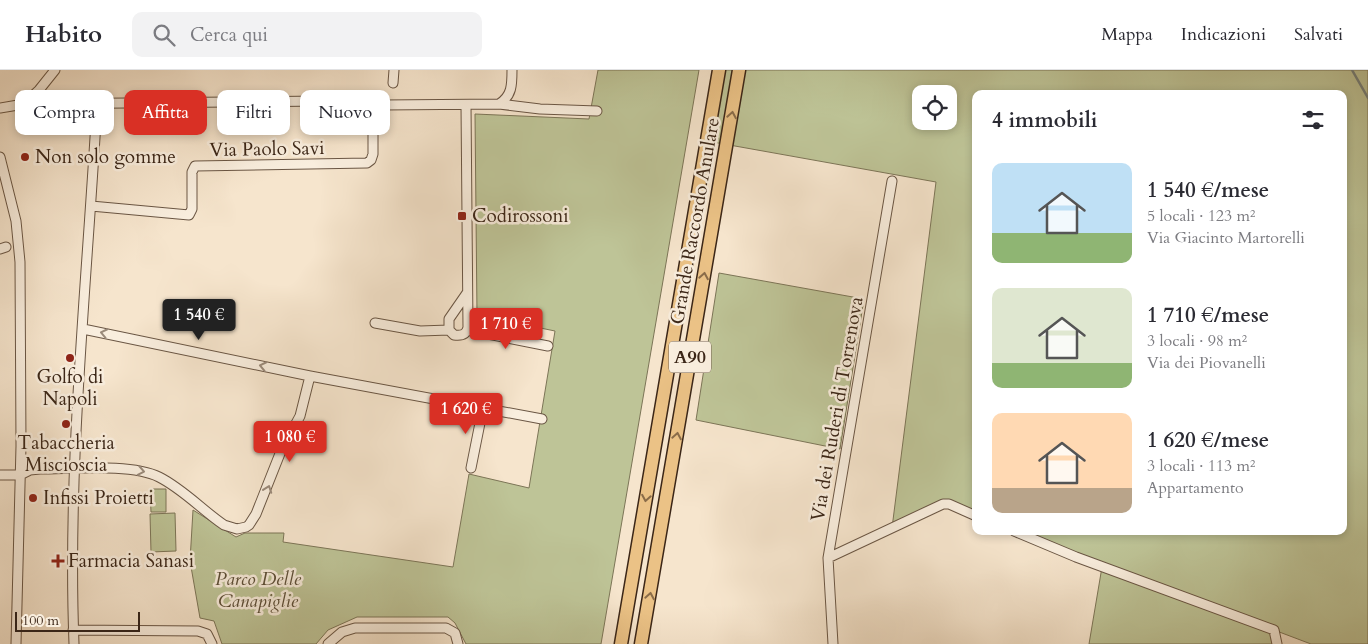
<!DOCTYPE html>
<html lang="it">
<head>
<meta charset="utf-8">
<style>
	:root { --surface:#fff; --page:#f2f2f3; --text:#2b2b33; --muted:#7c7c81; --line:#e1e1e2; --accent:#d93025 }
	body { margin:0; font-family:Cardo,serif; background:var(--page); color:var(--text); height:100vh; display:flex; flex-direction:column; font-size:19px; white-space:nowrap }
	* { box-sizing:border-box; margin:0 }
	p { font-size:16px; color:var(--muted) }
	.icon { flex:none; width:28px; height:28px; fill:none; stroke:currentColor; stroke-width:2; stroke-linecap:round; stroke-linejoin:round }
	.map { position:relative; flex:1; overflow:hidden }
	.panel { position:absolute; left:972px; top:20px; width:375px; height:445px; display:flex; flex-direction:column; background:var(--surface); border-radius:10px; box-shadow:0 2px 8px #0003 }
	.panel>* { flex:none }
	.hud { position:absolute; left:15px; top:20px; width:475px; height:45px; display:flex; gap:10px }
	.buttons { position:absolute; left:912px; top:15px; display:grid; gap:10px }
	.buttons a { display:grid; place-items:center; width:45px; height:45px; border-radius:10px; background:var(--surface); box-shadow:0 2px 8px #0003; font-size:25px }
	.scale { position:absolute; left:15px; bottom:12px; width:125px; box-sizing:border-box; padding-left:5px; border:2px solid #3b2617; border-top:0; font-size:14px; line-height:18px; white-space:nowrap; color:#3b2617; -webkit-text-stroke:4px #f9eede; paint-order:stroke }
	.price { position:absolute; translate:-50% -42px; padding:0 11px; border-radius:5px; background:var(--accent); color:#fff; font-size:16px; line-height:32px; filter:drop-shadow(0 1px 2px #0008) }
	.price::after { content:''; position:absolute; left:50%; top:30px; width:15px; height:11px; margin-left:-8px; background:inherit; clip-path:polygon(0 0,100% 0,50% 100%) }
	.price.selected { background:#222; color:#fff }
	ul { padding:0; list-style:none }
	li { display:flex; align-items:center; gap:15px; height:125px; padding:0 20px }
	li span { display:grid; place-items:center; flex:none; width:140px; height:100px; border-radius:10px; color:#555 }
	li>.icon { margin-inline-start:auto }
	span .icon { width:60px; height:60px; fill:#fffc; stroke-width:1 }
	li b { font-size:21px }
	h2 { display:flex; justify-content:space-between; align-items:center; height:60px; padding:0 20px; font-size:21px }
	.tag { padding:0 18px; border-radius:10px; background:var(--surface); box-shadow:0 2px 8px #0003; font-size:18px; line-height:45px }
	.tag.selected { background:var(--accent); color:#fff }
	header { display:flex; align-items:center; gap:30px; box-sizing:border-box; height:70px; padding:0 25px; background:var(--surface); border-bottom:1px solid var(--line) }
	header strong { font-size:24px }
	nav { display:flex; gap:28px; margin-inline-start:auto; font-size:18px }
	.search { width:350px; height:45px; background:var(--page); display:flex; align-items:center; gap:12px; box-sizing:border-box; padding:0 18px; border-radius:10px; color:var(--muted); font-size:19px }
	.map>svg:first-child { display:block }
</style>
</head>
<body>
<header>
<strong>Habito</strong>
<div class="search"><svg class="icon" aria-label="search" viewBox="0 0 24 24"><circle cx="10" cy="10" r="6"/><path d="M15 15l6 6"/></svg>Cerca qui</div>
<nav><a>Mappa</a><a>Indicazioni</a><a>Salvati</a></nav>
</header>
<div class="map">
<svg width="1368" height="574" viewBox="0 0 1368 574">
	<rect width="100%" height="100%" fill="#f6e5cd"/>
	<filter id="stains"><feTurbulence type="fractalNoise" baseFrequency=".004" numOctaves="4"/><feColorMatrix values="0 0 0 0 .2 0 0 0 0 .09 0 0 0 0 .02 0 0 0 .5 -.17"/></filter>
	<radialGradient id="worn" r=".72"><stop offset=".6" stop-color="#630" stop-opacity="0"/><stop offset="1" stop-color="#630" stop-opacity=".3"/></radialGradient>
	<path fill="#bec497" stroke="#7c7557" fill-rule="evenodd" d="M598,0H699L601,574H466L455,553L448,547H357L328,560L316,574H222L214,551L200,548L190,491L193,440L236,467L245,463H284L283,472L453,497L469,404L529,418L555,261L477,245L475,44L589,49Z
		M719,0H1368V574H1311L1274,560L1277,574H1089L1102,497L1014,461H1344V24H976V446L946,434L892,458L936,112L707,71ZM921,24H949V51H921Z
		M719,203L864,229L840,379L696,350Z
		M150,419H166V442H151Z
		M175,443L176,481L151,482L150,444Z"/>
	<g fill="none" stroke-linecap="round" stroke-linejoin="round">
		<path stroke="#76817c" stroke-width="2.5" d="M1352,0L1368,28"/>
		<defs>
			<path id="minor" d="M393,13L394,0
				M24,34L39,20L55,0
				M499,34C512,26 512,15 512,0
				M466,35L468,258C466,265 461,266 454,265L449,260V249L467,223
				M0,38L24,34L324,31L383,35L499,34L540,39L597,41
				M0,87L16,151L20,192L21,376L16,574
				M91,136L189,145L192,139V102L195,96L367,93L371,90L373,84V34
				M0,179L6,177
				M375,253L420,261L449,260
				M83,259L310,306L542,349
				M467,260L548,276
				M471,398L483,338
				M0,405H20L30,400L40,399C72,399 132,393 159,407C183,419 202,440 224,455L237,459L246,457L249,455L256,444L281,381L300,346L310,306
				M1014,461L1076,487L1274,560L1277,574
				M828,488L943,434H949L976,446
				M73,560L198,561L207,564L212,574
				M74,574C67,394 87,214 97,34
				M328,574L342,562L355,558H446L455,563L458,574
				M833,574L828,488L892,111"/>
			<path id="highway" d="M621,574L719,0
				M641,574L739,0"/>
		</defs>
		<use href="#minor" stroke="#6a5644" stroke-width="11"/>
		<use href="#highway" stroke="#3b2617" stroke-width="15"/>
		<use href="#minor" stroke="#f9eede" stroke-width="9"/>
		<use href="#highway" stroke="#ebc286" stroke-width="12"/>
	</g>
	<defs><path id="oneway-chevron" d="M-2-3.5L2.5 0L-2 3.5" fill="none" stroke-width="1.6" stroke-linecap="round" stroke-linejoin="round" transform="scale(1.25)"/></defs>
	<g stroke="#8a6c49">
		<use href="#oneway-chevron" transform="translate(732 45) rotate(-80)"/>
		<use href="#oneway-chevron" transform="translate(704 206) rotate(-80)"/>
		<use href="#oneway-chevron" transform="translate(677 366) rotate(-80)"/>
		<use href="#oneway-chevron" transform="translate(646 428) rotate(100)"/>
		<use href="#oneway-chevron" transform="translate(650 526) rotate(-80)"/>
	</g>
	<g stroke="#9a8a7a">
		<use href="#oneway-chevron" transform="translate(104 263) rotate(-168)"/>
		<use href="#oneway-chevron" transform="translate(263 296) rotate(-168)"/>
		<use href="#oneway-chevron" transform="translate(141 401) rotate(11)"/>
		<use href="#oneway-chevron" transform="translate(268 419) rotate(-70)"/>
	</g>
	<g fill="#8f2418" stroke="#f9eede" stroke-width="2">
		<circle cx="25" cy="87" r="5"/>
		<rect x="457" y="141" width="10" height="10" rx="2.5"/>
		<circle cx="70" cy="288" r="5"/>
		<circle cx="66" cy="354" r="5"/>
		<circle cx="33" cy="428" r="5"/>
		<path d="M55.5 483.5h5v5h5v5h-5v5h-5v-5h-5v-5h5z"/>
	</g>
	<g text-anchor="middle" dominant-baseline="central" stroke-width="5" stroke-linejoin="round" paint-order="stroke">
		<rect fill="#f9eede" stroke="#746253" stroke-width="1" x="669" y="271.5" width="42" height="31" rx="4"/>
		<g font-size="18" font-weight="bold" fill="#3b2617">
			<text x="690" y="287">A90</text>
		</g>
		<g font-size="19" fill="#3b2617" stroke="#f9eede">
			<text transform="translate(267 79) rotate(-1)">Via Paolo Savi</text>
			<text transform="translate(695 151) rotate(-80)">Grande Raccordo Anulare</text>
			<text transform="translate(837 339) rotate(-80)">Via dei Ruderi di Torrenova</text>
		</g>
		<g font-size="19" fill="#3b2617" stroke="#f9eede" text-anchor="start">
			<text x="35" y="87">Non solo gomme</text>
			<text x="472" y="146">Codirossoni</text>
			<text x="70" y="307" text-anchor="middle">Golfo di<tspan x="70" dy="22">Napoli</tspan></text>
			<text x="66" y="373" text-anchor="middle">Tabaccheria<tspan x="66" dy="22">Miscioscia</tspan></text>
			<text x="43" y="428">Infissi Proietti</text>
			<text x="68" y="491">Farmacia Sanasi</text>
		</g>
		<g font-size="19" font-style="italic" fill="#5c4e37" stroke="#f9eede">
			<text x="258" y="509">Parco Delle<tspan x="258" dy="22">Canapiglie</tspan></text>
		</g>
	</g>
	<rect width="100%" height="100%" filter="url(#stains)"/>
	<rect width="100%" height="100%" fill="url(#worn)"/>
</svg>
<div class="buttons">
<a><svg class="icon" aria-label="locate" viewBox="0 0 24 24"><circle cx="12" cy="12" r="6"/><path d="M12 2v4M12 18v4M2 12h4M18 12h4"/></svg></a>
</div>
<div class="scale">100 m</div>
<b class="price selected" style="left:199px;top:271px">1 540 €</b>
<b class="price" style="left:506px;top:280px">1 710 €</b>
<b class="price" style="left:466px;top:365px">1 620 €</b>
<b class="price" style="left:290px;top:393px">1 080 €</b>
<div class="hud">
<a class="tag">Compra</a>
<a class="tag selected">Affitta</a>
<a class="tag">Filtri</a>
<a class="tag">Nuovo</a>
</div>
<section class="panel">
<h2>4 immobili<svg class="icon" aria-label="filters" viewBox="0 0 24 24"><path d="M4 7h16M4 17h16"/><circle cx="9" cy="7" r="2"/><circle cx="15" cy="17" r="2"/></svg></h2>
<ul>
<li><span style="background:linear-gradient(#bfe0f5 70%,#8fb573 0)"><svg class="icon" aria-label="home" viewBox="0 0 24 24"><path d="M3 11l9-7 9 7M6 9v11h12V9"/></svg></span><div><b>1 540 €/mese</b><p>5 locali · 123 m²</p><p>Via Giacinto Martorelli</p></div></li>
<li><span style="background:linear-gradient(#dfe7d0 75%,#8fb573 0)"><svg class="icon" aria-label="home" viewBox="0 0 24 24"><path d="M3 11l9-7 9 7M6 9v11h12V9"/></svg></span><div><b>1 710 €/mese</b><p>3 locali · 98 m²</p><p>Via dei Piovanelli</p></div></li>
<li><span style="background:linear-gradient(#ffd9b3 75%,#b9a48a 0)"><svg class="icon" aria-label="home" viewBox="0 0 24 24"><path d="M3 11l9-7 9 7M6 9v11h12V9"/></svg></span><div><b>1 620 €/mese</b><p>3 locali · 113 m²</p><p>Appartamento</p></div></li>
</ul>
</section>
</div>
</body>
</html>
